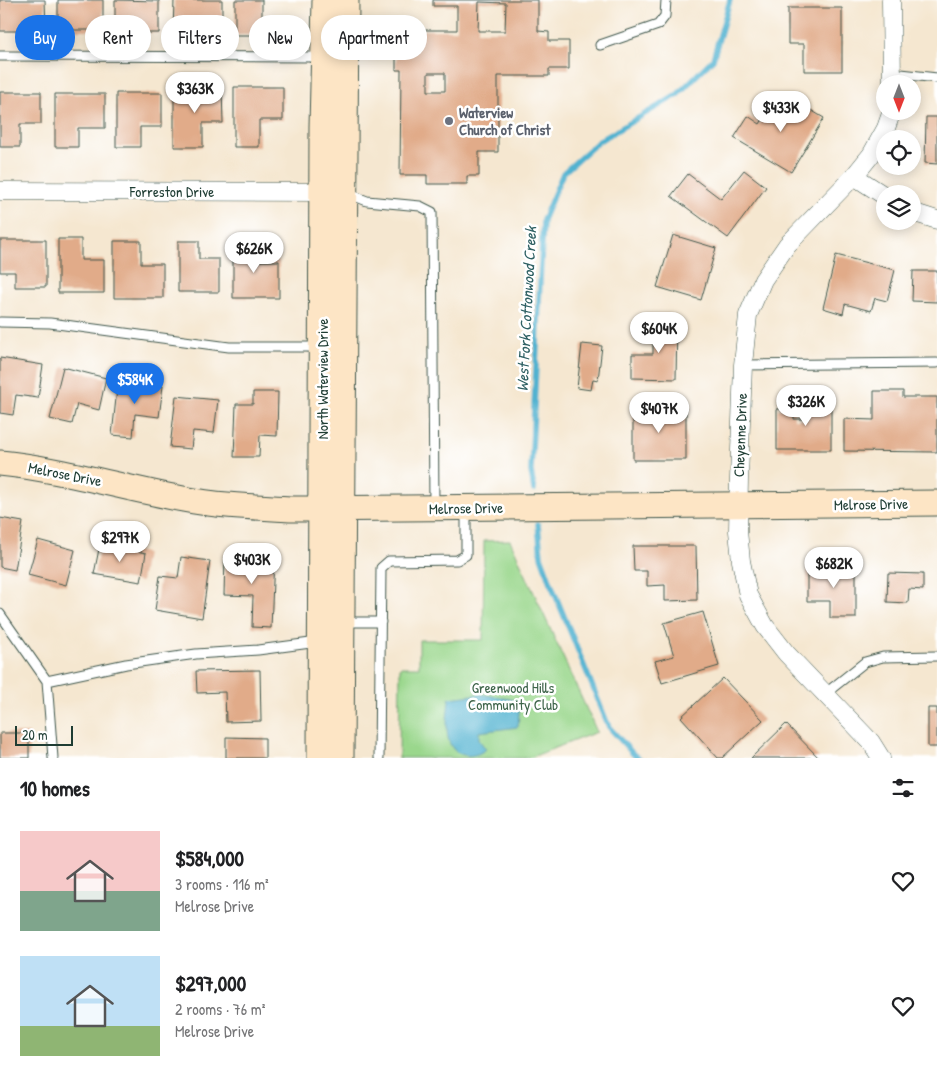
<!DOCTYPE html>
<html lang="en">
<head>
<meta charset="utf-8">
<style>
	:root { --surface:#fff; --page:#f2f2f2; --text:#202124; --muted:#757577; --accent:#1a73e8 }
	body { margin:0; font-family:"Patrick Hand",sans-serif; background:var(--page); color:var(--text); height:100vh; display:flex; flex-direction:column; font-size:19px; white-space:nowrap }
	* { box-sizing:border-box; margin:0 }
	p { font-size:16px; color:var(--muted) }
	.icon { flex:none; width:28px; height:28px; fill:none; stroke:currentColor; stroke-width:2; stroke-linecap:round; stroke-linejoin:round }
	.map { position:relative; height:758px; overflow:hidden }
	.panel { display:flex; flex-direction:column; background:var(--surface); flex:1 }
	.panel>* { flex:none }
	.banner { position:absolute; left:15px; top:15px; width:500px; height:45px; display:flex; gap:10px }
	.needle { width:32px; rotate:180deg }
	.fabs { position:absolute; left:876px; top:75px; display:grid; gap:10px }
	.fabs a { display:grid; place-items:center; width:45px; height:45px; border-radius:50%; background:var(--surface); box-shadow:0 2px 12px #0003; font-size:25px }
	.scale { position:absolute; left:15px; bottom:12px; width:58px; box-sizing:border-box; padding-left:5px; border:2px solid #1f3d34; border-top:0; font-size:14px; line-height:18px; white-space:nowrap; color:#1f3d34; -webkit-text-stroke:4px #fff; paint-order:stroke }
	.price { position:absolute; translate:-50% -42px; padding:0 11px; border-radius:18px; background:#fff; color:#222; font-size:16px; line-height:32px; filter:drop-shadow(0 1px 2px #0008) }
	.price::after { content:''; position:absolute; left:50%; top:30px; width:15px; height:11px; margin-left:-8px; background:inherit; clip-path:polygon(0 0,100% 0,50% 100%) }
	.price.current { background:var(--accent); color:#fff }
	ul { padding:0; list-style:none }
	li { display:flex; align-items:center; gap:15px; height:125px; padding:0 20px }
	li span { display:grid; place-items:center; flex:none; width:140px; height:100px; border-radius:0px; color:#555 }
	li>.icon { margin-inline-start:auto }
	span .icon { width:60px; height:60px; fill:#fffc; stroke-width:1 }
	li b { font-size:21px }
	h2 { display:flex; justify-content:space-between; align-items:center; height:60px; padding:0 20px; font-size:21px }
	.pill { padding:0 18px; border-radius:22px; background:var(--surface); box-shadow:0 2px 12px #0003; font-size:18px; line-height:45px }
	.pill.current { background:var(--accent); color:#fff }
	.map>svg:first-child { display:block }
</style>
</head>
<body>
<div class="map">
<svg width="937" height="758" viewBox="0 0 937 758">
	<rect width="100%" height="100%" fill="#fff"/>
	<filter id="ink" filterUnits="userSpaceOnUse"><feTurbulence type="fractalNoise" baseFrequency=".02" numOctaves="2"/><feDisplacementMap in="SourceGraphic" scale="10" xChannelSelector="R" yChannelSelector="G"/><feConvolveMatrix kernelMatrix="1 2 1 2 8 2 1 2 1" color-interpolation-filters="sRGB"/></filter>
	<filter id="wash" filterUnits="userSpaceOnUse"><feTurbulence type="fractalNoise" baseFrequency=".0096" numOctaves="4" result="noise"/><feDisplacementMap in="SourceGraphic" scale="20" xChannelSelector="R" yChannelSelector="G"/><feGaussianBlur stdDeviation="1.12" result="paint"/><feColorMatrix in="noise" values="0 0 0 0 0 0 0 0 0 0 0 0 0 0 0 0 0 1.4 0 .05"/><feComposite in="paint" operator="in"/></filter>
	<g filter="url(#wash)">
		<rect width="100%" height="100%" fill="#f5e7d0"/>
		<path fill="#9ad78c" stroke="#5c8a60" d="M510,540L597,732L529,758H399L400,667H419V640H483L484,541Z"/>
		<path fill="#51b2d0" stroke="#387882" d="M481,694L520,701L518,727L479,732V740L486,749C480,754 472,757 464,755C440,750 448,716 449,698Z"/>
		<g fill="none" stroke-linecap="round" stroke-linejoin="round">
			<path stroke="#51b2d0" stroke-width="5.5" d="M534,490L531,471L543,220L563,173L599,141L677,95L713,59L730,0
				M538,524L541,556L555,594L609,727L634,755L639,758"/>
		</g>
		<g id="blocks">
			<path fill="#e1ab89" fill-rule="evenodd" d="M0,0H45L46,31H0Z
				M58,0H103V30H58Z
				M115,0L159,1V33H115Z
				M174,0H222V33H173Z
				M235,0H262V35H235Z
				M433,0H538V31L549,32V41H569V69H549V76H498V152H479V176H467V184H427V175H400L401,70H396V30H457V6H433ZM479,2L506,3L505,31H478ZM428,73H445V91H428Z
				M788,8H842V71H804V44H788Z
				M234,87H283V120H259V147H234Z
				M174,88H222L223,123H203V147H174Z
				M0,92H41V124H20V147H0Z
				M116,93H162V127H140V147H116Z
				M55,94H105V128H78V147H55Z
				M776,98L795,109L799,103L824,118L791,172L734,138L748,116L760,124Z
				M926,117H937V164L925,163Z
				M744,170L766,187L728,238L671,196L688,174L721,199Z
				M673,235L716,248L701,300L657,287Z
				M58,239H81V260H104V293H58Z
				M0,240H46V287H15V272H0Z
				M114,241H141V264H163V298H114Z
				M178,241H199V259H219V292H178Z
				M233,241H255V261H279V298H233Z
				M836,255L895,270L887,301L875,298L871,311L845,304L843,314L823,308Z
				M913,271H937V302L912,301Z
				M653,320L677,321L676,379L632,378V354H653Z
				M582,344L602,346L598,380L593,379L591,390L577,388Z
				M0,358L43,365L38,398L16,395L13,415L0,413Z
				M63,367L106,378L99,410L77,404L72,424L50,419Z
				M118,380L163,386L159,417L135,414L133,437L112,435Z
				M874,391H903V397H937V452L844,451V419L874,420Z
				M253,392H278L277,436L260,435L259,457H234L236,404H253Z
				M808,395H831V450H777V409H794V419H808Z
				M176,396L218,400L214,433L193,431L191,449L170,447Z
				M633,408H686V460H633Z
				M0,518L23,522L15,570L0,567Z
				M38,540L75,550L66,585L28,575Z
				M100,544L146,553L141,582L94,574Z
				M633,546H696L697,600L665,601V585L647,586V571H634Z
				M225,556L274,558L271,628L252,627L253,596L224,595Z
				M181,557L210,561L202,618L155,610L160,576L178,578Z
				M807,566H856V618H830V601H807Z
				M888,573L923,574V590L909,589L908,603L887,602Z
				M703,612L719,666L662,683L655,661L674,656L664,623Z
				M260,670L261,721L226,722L225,692L197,693L196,671Z
				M723,678L763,720L722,758H718L681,717Z
				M928,708H937V747H928Z
				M786,724L819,758H751Z
				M0,733H29V758H0Z
				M226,737L265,738V758H226Z"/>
		</g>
	</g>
	<g filter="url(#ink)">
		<use href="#blocks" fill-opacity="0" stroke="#3f564b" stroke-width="1"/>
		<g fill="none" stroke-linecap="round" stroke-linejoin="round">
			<defs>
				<path id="lane" d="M600,45L658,25L665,16L666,0
					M0,56L322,57
					M892,73L937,78
					M347,193L367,201L420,206L432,212L434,506
					M0,322L50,323L229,347H321
					M743,365L937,363
					M0,614L47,681L53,758
					M343,622H381
					M47,681L126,664L196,654L258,650L318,642
					M826,693L865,662L883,657L937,656
					M379,758L381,568L389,561L457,560L466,555V509"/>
				<path id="street" d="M891,0L892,84
					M854,176L885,196
					M0,191L332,192
					M912,212L937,220
					M881,758L871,742L786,653L765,626L748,595L741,561L738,531L739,479L743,365L748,315L763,280L787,245L854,176L871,155L886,128L892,111"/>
				<path id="secondary" d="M0,463C62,469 122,488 183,499C219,506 256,507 293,509L937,503
					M320,758L322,126L325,0
					M341,758L346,0"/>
			</defs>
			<use href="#lane" stroke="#3f564b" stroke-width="11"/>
			<use href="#street" stroke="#3f564b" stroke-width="19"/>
			<use href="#secondary" stroke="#3f564b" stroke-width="27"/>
			<use href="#lane" stroke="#fff" stroke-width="9"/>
			<use href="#street" stroke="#fff" stroke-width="18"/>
			<use href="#secondary" stroke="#fde5c5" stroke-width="25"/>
		</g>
	</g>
	<circle fill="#6b7280" stroke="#fff" stroke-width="2" cx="449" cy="121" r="5"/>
	<g text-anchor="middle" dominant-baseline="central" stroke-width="5" stroke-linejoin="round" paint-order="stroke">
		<g font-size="15" font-weight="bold" fill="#5b616d" stroke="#fff" text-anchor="start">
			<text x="459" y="112">Waterview<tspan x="459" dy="17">Church of Christ</tspan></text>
		</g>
		<g font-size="15" fill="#1f3d34" stroke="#fff">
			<text x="172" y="191">Forreston Drive</text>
			<text transform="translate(322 379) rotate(-90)">North Waterview Drive</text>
			<text transform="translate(740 435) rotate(-88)">Cheyenne Drive</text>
			<text transform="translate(65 474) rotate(11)">Melrose Drive</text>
			<text transform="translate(871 504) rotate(-1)">Melrose Drive</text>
			<text transform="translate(466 508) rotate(-1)">Melrose Drive</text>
		</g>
		<g font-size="15" fill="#3e644a" stroke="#fff">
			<text x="513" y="687">Greenwood Hills<tspan x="513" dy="17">Community Club</tspan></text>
		</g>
		<g font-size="16" font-style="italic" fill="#2e6063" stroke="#fff">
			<text transform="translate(526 309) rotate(-87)">West Fork Cottonwood Creek</text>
		</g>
	</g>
</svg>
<div class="fabs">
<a><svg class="needle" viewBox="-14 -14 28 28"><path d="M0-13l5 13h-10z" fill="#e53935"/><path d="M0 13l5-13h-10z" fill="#757577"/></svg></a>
<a><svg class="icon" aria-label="locate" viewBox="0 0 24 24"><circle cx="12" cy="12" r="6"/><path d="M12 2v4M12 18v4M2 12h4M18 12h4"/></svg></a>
<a><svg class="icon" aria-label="layers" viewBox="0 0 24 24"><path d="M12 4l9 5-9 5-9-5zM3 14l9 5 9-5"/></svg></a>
</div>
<div class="scale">20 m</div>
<b class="price" style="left:195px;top:114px">$363K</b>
<b class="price" style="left:781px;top:133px">$433K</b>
<b class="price" style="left:254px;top:274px">$626K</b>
<b class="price" style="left:659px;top:354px">$604K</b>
<b class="price current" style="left:135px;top:405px">$584K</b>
<b class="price" style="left:806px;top:427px">$326K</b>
<b class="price" style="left:659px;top:434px">$407K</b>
<b class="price" style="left:120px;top:563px">$297K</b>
<b class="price" style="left:252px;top:585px">$403K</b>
<b class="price" style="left:834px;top:589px">$682K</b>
<div class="banner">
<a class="pill current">Buy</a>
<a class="pill">Rent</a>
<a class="pill">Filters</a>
<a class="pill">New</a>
<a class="pill">Apartment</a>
</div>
</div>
<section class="panel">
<h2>10 homes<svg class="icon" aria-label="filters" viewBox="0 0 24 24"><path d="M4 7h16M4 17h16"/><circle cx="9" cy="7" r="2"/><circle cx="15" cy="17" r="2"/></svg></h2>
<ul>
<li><span style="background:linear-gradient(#f6c9c9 60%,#7fa58c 0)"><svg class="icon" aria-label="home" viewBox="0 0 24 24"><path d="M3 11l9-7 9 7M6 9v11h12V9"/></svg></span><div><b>$584,000</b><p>3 rooms · 116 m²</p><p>Melrose Drive</p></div><svg class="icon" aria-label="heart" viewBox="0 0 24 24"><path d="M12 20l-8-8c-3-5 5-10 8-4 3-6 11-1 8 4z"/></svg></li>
<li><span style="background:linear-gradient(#bfe0f5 70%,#8fb573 0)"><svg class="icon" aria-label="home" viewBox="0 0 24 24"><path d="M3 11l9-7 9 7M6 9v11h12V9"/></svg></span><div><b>$297,000</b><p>2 rooms · 76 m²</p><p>Melrose Drive</p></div><svg class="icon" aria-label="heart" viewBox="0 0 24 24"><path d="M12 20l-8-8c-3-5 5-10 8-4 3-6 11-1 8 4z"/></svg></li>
</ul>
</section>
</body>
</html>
